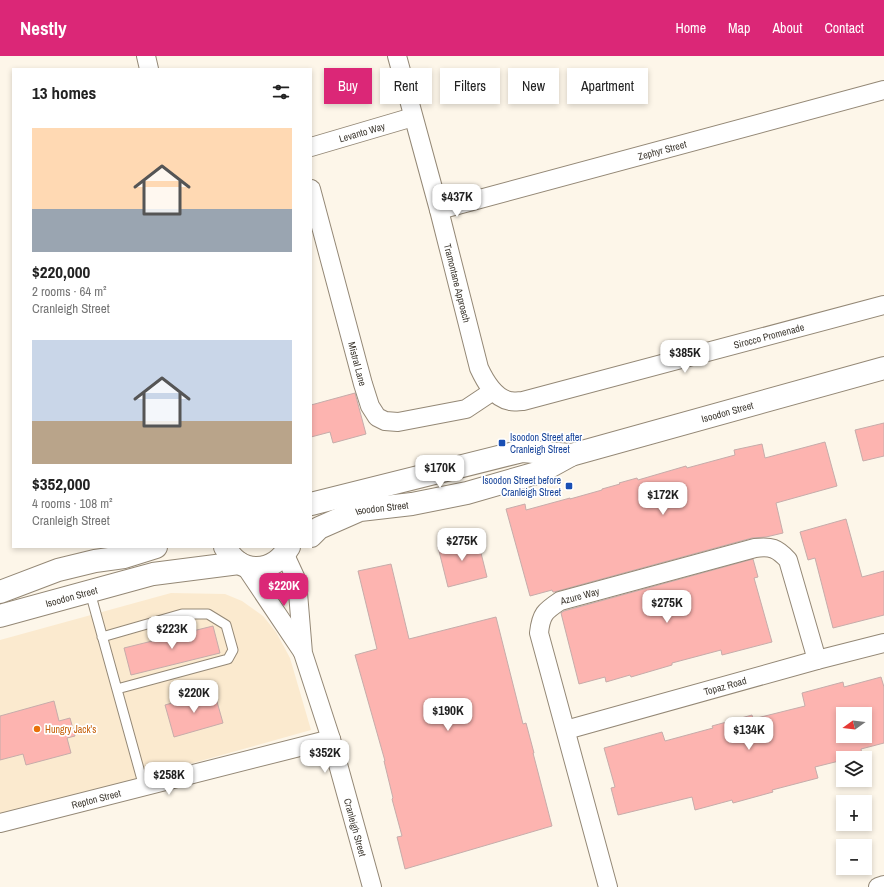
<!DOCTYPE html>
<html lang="en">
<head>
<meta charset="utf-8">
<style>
	:root { --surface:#fff; --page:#f2f2f2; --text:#222; --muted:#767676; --accent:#db2777 }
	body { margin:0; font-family:"Archivo Narrow",sans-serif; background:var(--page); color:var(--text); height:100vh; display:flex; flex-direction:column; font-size:15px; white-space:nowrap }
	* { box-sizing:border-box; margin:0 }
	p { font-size:13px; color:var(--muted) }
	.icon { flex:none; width:22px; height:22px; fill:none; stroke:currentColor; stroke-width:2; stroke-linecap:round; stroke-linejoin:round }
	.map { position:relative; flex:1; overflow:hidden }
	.drawer { position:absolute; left:12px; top:12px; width:300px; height:480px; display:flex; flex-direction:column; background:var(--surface); border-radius:0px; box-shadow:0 2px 6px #0003 }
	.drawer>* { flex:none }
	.guide { position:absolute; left:324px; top:12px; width:380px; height:36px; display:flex; gap:8px }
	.needle { width:26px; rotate:255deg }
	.tools { position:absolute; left:836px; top:651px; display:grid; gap:8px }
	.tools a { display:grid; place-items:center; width:36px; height:36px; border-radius:0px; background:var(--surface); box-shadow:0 2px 6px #0003; font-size:20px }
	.price { position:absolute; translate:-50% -34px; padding:0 9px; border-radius:8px; background:#fff; color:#222; font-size:13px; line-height:26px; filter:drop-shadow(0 1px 2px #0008) }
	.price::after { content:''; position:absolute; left:50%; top:24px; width:12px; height:9px; margin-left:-6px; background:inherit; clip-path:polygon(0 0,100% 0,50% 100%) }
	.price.selected { background:var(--accent); color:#fff }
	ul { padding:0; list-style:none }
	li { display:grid; align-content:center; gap:8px; height:212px; padding:0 20px }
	li span { display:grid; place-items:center; height:124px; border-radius:0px; color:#555 }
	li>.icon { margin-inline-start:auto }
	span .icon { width:72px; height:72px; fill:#fffc; stroke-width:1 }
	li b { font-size:17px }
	h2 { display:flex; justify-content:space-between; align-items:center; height:48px; padding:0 20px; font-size:17px }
	.pill { padding:0 14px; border-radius:0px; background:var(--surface); box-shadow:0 2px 6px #0003; font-size:14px; line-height:36px }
	.pill.selected { background:var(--accent); color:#fff }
	header { display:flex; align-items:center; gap:24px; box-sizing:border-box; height:56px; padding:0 20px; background:var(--accent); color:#fff }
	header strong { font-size:19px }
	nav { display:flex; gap:22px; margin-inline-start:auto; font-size:14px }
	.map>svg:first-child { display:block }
</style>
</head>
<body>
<header>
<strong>Nestly</strong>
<nav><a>Home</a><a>Map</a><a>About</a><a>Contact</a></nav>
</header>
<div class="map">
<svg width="884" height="831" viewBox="0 0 884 831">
	<rect width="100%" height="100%" fill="#fdf6e9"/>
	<path fill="#fbeacf" d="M171,537L225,538L242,545L263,560L276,576L290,602L311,674L0,761V584Z"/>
	<path fill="#fdb4b0" stroke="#c6acaa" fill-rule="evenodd" d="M355,337L366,378L333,387L330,376L311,381V349Z
		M884,367V400L863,405L855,374Z
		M825,386L837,430L776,447L783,477L766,481L752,482L554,536H553L552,534L530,540L506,453L525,448L526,454L570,442V443L602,434V433L620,428L619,427L637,422L638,424L686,410L687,412L735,399L734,394L762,388L765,402Z
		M846,463L862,521L884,515V559L833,572L815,502L808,504L800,476Z
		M477,481L487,521L448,531L438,491Z
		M753,503L758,521L754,522L772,586L722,599L721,594L672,607V609L631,621L630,619L606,626L605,621L579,628L561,557L564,555Z
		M391,508L409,583L496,561L523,668L526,667L534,697H533L552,770L405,813L397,781L402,780L392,743L393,742L384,705H385L355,599L377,593L358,515Z
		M213,570L220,597L131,619L124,592Z
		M881,621L884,631V687L861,693L862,699L850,702H843V704L815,711L818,722L772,734L773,736L733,747L732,744L695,754L692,741L618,759L611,732L615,731L604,692L662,676L665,685L713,672L712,670L752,659L753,663L805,650L802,637L843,626L844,631ZM843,658H865V680H843Z
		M214,635L223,667L174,681L165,649Z
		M54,645L59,665L70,662L75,680L67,682L71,697L26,709L23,698L0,704V660Z"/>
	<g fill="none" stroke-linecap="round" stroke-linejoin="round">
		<defs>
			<path id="service" d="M90,536L144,731
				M102,581L182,558H208L226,569L233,594L228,603L117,633"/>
			<g id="minor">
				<path d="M146,0L149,13"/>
				<path id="s1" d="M397,0L439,154L479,312C485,325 494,342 510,345C514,346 519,345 523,345L884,249"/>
				<path id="s2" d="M311,91L413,61"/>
				<path id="s3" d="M311,133L363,328L370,350L377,361L385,365L398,366L466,353L493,335"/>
				<path id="s4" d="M439,154L884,34"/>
				<path id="s5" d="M285,499L297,525L303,597L331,683L372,831"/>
				<path d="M245,510L302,595"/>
				<path id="s6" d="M566,674L817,604L884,587"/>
				<path id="s7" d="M0,767L331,683"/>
				<path id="s8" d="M608,831L539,577C541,558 545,555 560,545L755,492C771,490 777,492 788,504L817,604"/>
				<path d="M878,831L884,829"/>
			</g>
			<g id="tertiary">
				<path d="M311,448L522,395L571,399"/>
				<path id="s9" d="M311,480L319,472L360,454L412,448L467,437L540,416L571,399L884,312"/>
				<path d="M225,491C241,520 273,518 289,491"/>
				<path d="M0,536L58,514L95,505L124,501L156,491"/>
				<path id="s10" d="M0,560L153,518L239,507"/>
			</g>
		</defs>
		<use href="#service" stroke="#948876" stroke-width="11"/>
		<use href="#minor" stroke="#948876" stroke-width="20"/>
		<use href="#tertiary" stroke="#948876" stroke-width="24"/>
		<use href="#service" stroke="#fff" stroke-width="9"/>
		<use href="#minor" stroke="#fff" stroke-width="18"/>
		<use href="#tertiary" stroke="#fff" stroke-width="22"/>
	</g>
	<g fill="#1a4fb4" stroke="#fff" stroke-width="1.5">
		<rect x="498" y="383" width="8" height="8" rx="2"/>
		<rect x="565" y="426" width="8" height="8" rx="2"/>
	</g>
	<circle fill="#e8710a" stroke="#fff" stroke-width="1.5" cx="37" cy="673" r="4"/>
	<g text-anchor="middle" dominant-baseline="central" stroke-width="3.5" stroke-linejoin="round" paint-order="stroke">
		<g font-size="10" fill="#3f3a32" stroke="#fff">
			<text stroke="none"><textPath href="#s2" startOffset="53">Levanto Way</textPath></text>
			<text stroke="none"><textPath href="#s4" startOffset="231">Zephyr Street</textPath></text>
			<text stroke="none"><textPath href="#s1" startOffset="235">Tramontane Approach</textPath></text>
			<text stroke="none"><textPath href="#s1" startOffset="637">Sirocco Promenade</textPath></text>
			<text stroke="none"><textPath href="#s3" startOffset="181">Mistral Lane</textPath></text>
			<text stroke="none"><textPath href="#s9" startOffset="438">Isoodon Street</textPath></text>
			<text stroke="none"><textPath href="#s9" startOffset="78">Isoodon Street</textPath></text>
			<text stroke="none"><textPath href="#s10" startOffset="74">Isoodon Street</textPath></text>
			<text stroke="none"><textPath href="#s8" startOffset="324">Azure Way</textPath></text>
			<text stroke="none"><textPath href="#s6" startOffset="165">Topaz Road</textPath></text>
			<text stroke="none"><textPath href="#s7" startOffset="99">Repton Street</textPath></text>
			<text stroke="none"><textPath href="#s5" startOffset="283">Cranleigh Street</textPath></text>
		</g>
		<g font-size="10" fill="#164399" stroke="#fff" text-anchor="start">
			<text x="510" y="381">Isoodon Street after<tspan x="510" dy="12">Cranleigh Street</tspan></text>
			<text x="561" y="424" text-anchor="end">Isoodon Street before<tspan x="561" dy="12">Cranleigh Street</tspan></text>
		</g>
		<g font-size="10" fill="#c56008" stroke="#fff" text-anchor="start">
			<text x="45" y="673">Hungry Jack's</text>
		</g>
	</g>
</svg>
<div class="tools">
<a><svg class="needle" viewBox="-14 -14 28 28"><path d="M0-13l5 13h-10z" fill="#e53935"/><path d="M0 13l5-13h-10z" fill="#767676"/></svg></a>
<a><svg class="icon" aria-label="layers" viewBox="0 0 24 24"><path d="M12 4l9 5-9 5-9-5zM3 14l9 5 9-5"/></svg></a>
<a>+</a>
<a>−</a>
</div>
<b class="price" style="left:457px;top:162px">$437K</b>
<b class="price" style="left:685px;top:318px">$385K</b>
<b class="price" style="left:440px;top:433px">$170K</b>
<b class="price" style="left:663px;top:460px">$172K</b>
<b class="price" style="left:462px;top:506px">$275K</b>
<b class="price selected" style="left:284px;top:551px">$220K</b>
<b class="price" style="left:667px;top:568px">$275K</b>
<b class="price" style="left:172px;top:594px">$223K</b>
<b class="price" style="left:194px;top:658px">$220K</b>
<b class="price" style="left:448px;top:676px">$190K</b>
<b class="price" style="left:749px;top:695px">$134K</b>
<b class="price" style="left:325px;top:718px">$352K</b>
<b class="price" style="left:169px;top:740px">$258K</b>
<div class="guide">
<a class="pill selected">Buy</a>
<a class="pill">Rent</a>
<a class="pill">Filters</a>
<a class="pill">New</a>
<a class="pill">Apartment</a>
</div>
<section class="drawer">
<h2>13 homes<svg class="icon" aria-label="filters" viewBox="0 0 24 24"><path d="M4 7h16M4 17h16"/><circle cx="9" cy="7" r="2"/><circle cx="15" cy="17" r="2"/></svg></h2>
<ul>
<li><span style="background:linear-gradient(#ffd9b3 65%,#9aa5b1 0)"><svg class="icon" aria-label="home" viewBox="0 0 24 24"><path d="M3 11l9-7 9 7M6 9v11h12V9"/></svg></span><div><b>$220,000</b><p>2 rooms · 64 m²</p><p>Cranleigh Street</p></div></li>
<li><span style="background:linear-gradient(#c9d6e8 65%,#b9a48a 0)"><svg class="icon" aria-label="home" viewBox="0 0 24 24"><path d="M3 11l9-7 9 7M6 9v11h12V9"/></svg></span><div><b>$352,000</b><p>4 rooms · 108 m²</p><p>Cranleigh Street</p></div></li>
</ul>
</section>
</div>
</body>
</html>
